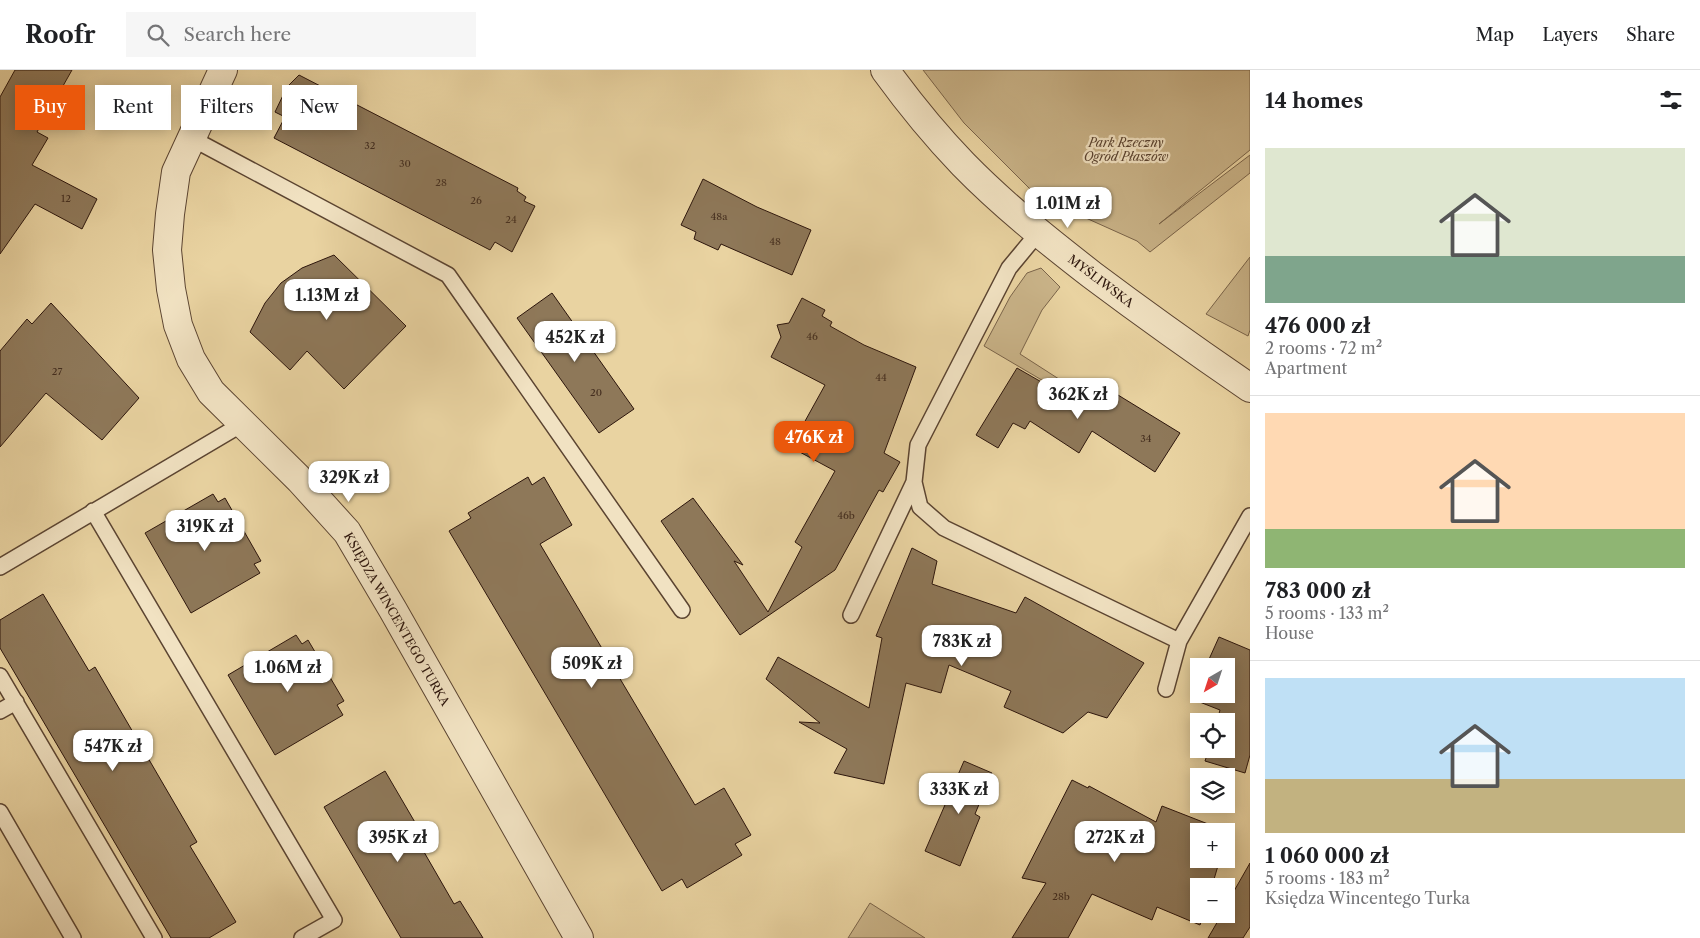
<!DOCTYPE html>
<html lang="en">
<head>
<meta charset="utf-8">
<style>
	:root { --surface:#fff; --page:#f6f6f6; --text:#202124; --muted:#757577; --line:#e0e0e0; --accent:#ea580c }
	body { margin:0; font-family:"Libre Caslon Text",serif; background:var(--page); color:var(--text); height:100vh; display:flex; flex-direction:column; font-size:19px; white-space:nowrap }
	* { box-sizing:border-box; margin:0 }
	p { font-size:16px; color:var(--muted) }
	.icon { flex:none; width:28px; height:28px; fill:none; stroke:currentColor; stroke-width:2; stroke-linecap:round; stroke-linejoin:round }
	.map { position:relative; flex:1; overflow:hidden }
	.panel { display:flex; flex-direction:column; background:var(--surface); width:450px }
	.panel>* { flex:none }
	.hud { position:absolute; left:15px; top:15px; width:475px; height:45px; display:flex; gap:10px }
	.needle { width:32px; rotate:219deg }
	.controls { position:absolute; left:1190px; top:588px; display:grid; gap:10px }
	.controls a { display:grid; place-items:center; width:45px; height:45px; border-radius:0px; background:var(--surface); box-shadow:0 2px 12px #0003; font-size:25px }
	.price { position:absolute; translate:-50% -42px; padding:0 11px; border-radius:10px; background:#fff; color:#222; font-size:16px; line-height:32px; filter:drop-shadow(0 1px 2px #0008) }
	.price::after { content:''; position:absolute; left:50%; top:30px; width:15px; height:11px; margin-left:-8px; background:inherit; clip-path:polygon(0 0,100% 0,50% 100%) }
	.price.on { background:var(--accent); color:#fff }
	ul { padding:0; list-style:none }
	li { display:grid; align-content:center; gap:10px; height:265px; padding:0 15px }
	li+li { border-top:1px solid var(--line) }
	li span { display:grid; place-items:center; height:155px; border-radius:0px; color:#555 }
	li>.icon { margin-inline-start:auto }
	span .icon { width:90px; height:90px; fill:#fffc; stroke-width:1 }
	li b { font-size:21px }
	h2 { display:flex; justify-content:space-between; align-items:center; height:60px; padding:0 15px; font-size:21px }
	.tag { padding:0 18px; border-radius:0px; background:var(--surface); box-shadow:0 2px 12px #0003; font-size:18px; line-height:45px }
	.tag.on { background:var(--accent); color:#fff }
	header { display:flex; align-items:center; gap:30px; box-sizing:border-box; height:70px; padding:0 25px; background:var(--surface); border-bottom:1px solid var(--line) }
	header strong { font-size:24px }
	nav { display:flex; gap:28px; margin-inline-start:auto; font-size:18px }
	.search { width:350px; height:45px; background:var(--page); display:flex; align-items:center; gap:12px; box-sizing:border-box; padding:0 18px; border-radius:0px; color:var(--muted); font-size:19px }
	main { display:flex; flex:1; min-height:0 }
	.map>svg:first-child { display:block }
</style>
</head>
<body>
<header>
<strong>Roofr</strong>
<div class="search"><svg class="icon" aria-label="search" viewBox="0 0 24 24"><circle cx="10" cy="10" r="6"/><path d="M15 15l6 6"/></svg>Search here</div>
<nav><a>Map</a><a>Layers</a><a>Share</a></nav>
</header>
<main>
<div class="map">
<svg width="1250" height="868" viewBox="0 0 1250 868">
	<rect width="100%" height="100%" fill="#e9d3a1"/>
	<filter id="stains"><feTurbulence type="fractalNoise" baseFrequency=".004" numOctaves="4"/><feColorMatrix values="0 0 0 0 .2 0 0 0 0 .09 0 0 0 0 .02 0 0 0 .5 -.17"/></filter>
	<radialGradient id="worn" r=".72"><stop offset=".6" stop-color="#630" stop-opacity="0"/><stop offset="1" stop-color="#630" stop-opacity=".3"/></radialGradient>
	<path fill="#c9b388" stroke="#7a644a" d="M923,0H1250V80L1159,154L1250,85V103L1150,182L1137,171L1037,126L964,53Z
		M1250,187V260L1248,266L1206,244Z
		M1041,198L1060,217L1042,240L1020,284L1076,320L1074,329L984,276L1010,227L1027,203Z
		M870,833L925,868H848Z"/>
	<path fill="#8e7859" stroke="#2c150c" d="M15,0H72L37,62L48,68L32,95L97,129L82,159L35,134L0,184V27Z
		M299,5L518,118L517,121L526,127L524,131L535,136L512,182L495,172L490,180L274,68L285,47L275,42L287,17Z
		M703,109L757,137L811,160L792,205L721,174L718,180L694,169L696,162L681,155Z
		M334,185L406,256L344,319L307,281L290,300L250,262L265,233L281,213L302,198Z
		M552,223L634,339L599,363L517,248Z
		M802,228L825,240L822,246L832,252L830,256L864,275L916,297L884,383L900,392L883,422L879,420L835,500L740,565L661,451L693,428L743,495L734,491L768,542L802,477L795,472L835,401L796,380L804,364L799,362L825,315L771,287L781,267L777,255L789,253Z
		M51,233L139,328L102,370L46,323L0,377V281L27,249L32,254Z
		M1017,298L1078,333L1087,319L1112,335L1118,325L1180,363L1155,402L1092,361L1079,383L1030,351L1025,359L1013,353L998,378L976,365Z
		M528,407L532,415L544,407L572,455L540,474L695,735L724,718L751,765L735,774L742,785L687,818L682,809L662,821L449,461L471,448L468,443Z
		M213,424L218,432L225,428L261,491L254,494L260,503L191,543L145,463Z
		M912,478L937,491L932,514L1016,543L1025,527L1144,593L1107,648L1088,642L1063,663L1004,637L1011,621L949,595L941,623L906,613L884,714L834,703L847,679L799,652L820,653L766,609L778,587L869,638L882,568L876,566Z
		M43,524L89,601L95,597L197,772L190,776L236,852L209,868H171L0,578V550Z
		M296,565L302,574L308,570L344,631L337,635L343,645L275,685L228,605Z
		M1219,567L1250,580V685L1245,703L1205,691L1209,679H1226V651H1217L1220,640L1192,629L1199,614V624H1226V596H1206Z
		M964,691L992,703L975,744L980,747L960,796L925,781Z
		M385,701L430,778L424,782L454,834L460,831L483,868H401L324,737Z
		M1072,710L1088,718L1089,716L1156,752L1162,736L1226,761H1199V789H1220L1212,816H1199V844H1204L1200,855L1157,837L1152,850L1092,824L1068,868H1012L1046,813L1022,808Z
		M1250,793V857L1243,868H1208L1222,844H1226V835Z"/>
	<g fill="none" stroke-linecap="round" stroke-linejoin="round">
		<defs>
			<path id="lane" d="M191,68L448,205L682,540
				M1038,163L1009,198L918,375L914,412L920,437L944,458L1179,571L1250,446
				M93,441L334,850L302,868
				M0,497L242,354
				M851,545L914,412
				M0,606L154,868
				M1166,619L1179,571
				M0,641L16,632
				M0,742L73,868"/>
			<path id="street" d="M223,0L176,102L170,144L167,180L171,219L178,255L191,289L211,322L300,410L347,462L393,540L579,868
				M885,0C909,33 934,64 963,94C1003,135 1047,170 1092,205C1144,244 1196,281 1250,318"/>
		</defs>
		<use href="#lane" stroke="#5b4431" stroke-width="18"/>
		<use href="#street" stroke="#5b4431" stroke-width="30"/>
		<use href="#lane" stroke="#f1e2c2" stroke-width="15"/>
		<use href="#street" stroke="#f1e2c2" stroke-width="28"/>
	</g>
	<g text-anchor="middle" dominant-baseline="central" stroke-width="4.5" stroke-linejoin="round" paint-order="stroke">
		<g font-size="10" fill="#442e1f">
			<text x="370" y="75">32</text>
			<text x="405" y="93">30</text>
			<text x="441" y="112">28</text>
			<text x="66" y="128">12</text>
			<text x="476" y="130">26</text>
			<text x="719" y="146">48a</text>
			<text x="511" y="149">24</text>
			<text x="775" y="171">48</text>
			<text x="812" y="266">46</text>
			<text x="57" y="301">27</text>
			<text x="881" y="307">44</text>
			<text x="596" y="322">20</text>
			<text x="1146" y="368">34</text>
			<text x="846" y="445">46b</text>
			<text x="1061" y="826">28b</text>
		</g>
		<g font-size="12" font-style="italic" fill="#5b4431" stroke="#f1e2c2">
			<text x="1126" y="72">Park Rzeczny<tspan x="1126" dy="14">Ogród Płaszów</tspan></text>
		</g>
		<g font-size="12" fill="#2c150c" stroke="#f1e2c2">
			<text transform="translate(1101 211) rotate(37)">MYŚLIWSKA</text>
			<text transform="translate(397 549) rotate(60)">KSIĘDZA WINCENTEGO TURKA</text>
		</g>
	</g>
	<rect width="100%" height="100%" filter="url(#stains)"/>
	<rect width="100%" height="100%" fill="url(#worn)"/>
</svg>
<div class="controls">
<a><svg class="needle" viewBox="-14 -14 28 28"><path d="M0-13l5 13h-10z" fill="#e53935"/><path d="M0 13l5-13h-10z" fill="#757577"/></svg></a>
<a><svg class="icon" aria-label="locate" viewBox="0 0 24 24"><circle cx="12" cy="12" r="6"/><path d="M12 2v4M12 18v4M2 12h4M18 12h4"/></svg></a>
<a><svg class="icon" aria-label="layers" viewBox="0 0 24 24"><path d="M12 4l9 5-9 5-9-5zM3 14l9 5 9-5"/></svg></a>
<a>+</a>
<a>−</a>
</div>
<b class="price" style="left:1068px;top:159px">1.01M zł</b>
<b class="price" style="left:327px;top:251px">1.13M zł</b>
<b class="price" style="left:575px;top:293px">452K zł</b>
<b class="price" style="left:1078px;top:350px">362K zł</b>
<b class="price on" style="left:814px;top:393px">476K zł</b>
<b class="price" style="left:349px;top:433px">329K zł</b>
<b class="price" style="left:205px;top:482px">319K zł</b>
<b class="price" style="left:962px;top:597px">783K zł</b>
<b class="price" style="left:592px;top:619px">509K zł</b>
<b class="price" style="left:288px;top:623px">1.06M zł</b>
<b class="price" style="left:113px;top:702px">547K zł</b>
<b class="price" style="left:959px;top:745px">333K zł</b>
<b class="price" style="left:398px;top:793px">395K zł</b>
<b class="price" style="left:1115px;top:793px">272K zł</b>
<div class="hud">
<a class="tag on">Buy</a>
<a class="tag">Rent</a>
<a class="tag">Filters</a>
<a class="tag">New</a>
</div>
</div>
<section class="panel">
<h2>14 homes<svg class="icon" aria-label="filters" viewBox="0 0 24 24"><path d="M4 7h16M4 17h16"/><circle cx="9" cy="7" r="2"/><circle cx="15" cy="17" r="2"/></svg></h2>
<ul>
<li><span style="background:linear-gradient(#dfe7d0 70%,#7fa58c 0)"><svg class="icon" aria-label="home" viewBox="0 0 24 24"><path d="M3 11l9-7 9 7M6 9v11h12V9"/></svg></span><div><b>476 000 zł</b><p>2 rooms · 72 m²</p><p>Apartment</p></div></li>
<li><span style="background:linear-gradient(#ffd9b3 75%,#8fb573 0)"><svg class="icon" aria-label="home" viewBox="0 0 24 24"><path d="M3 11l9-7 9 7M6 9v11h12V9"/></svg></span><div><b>783 000 zł</b><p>5 rooms · 133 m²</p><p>House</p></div></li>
<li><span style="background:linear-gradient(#bfe0f5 65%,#c2b280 0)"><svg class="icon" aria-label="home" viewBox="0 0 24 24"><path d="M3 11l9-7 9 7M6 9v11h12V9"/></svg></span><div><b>1 060 000 zł</b><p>5 rooms · 183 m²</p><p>Księdza Wincentego Turka</p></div></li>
</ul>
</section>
</main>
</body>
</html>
